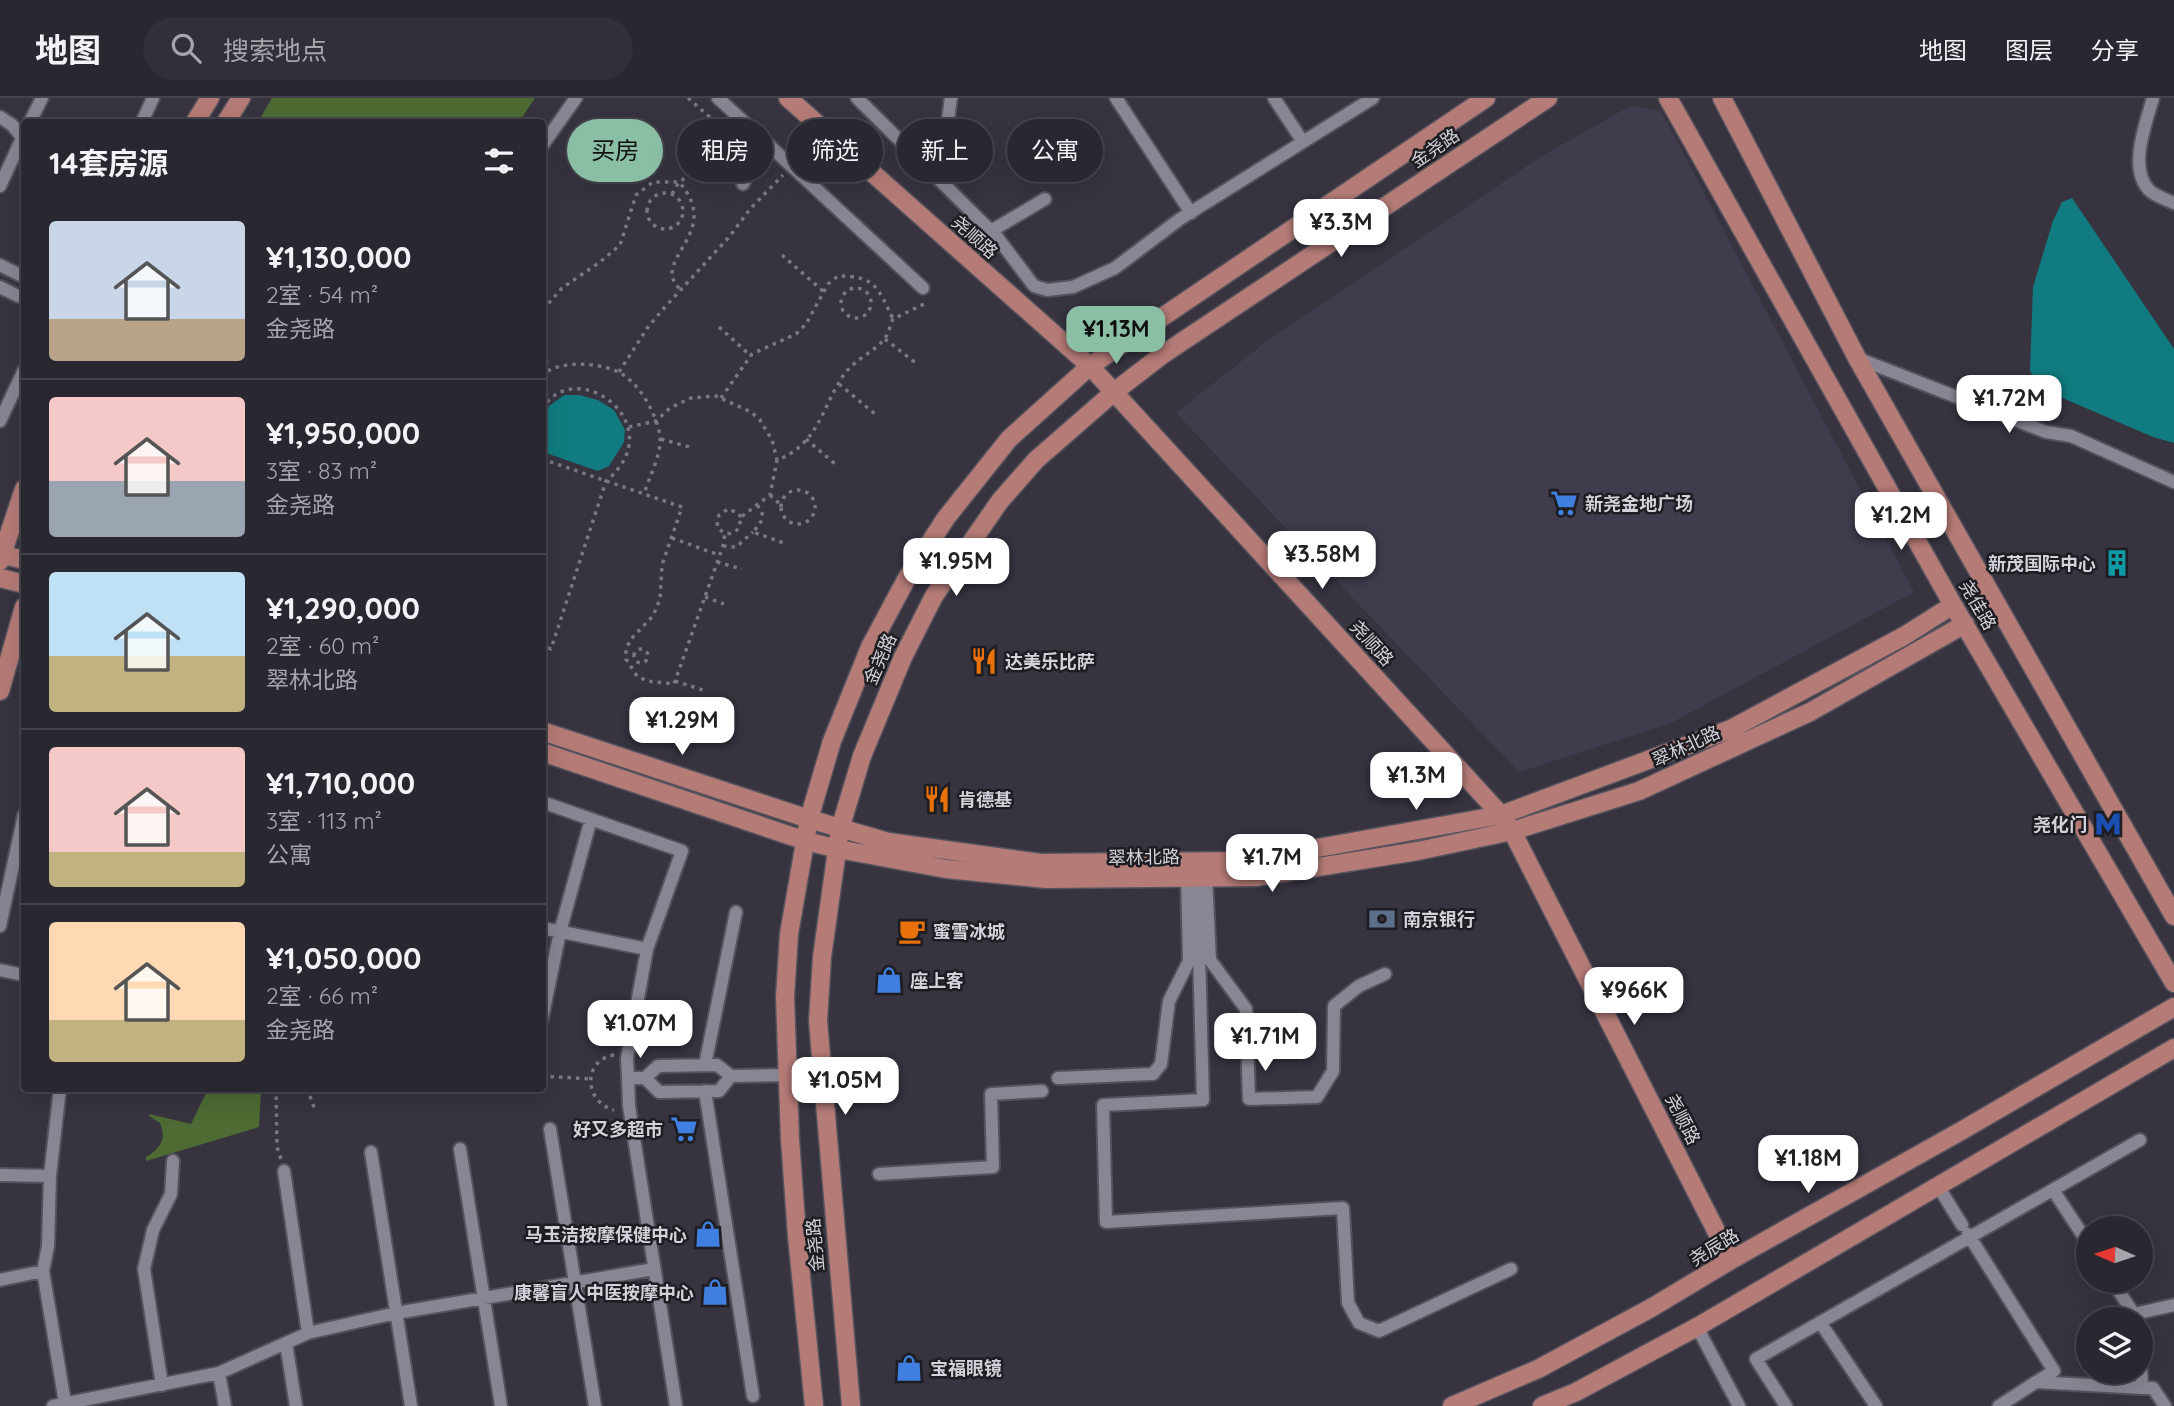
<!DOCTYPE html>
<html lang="zh">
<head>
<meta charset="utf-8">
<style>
	:root { --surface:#292730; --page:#312f38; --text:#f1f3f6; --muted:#a5a5ab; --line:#45444c; --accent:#8abfa5 }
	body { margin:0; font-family:Quicksand,"Noto Sans SC",sans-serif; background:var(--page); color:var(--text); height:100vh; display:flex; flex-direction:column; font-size:26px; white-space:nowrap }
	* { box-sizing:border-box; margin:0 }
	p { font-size:23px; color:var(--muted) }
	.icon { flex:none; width:38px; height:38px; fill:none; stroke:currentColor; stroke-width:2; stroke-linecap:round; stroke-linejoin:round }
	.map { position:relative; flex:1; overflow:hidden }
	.panel { position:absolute; left:21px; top:21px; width:525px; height:973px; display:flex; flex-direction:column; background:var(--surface); border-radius:7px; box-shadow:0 7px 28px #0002,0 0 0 2px var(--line) }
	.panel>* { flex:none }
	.guide { position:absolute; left:567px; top:21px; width:665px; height:63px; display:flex; gap:14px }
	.needle { width:46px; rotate:273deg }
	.fabs { position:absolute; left:2076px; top:1118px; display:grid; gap:14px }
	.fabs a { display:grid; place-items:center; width:77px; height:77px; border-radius:50%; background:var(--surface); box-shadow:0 7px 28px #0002,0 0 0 2px var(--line); font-size:35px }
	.price { position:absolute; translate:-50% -60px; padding:0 16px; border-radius:14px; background:#fff; color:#222; font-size:23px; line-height:46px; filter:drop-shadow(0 2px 4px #0008) }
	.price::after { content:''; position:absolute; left:50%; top:42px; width:21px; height:16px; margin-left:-10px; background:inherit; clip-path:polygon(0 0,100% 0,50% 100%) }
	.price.selected { background:var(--accent); color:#111 }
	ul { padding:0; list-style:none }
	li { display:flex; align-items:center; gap:21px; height:175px; padding:0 28px }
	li+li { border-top:2px solid var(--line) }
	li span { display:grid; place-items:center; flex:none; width:196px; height:140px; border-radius:7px; color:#555 }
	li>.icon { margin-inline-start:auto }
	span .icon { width:84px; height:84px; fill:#fffc; stroke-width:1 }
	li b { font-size:30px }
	h2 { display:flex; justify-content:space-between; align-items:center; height:84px; padding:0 28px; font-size:30px }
	.tag { padding:0 24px; border-radius:32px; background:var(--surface); box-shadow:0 7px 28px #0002,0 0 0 2px var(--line); font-size:24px; line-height:63px }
	.tag.selected { background:var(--accent); color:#111 }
	header { display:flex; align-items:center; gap:42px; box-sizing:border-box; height:98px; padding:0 35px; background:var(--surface); border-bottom:2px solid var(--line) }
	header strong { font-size:33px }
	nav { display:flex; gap:38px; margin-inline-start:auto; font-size:24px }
	.search { width:490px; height:63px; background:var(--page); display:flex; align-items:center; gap:18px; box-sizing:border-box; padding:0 24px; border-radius:38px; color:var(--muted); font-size:26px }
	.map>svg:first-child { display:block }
</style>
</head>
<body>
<header>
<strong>地图</strong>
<div class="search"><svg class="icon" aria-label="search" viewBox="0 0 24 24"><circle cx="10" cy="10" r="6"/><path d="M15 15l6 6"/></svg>搜索地点</div>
<nav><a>地图</a><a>图层</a><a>分享</a></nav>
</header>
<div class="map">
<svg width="2174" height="1308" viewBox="0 0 2174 1308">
	<rect width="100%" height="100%" fill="#373440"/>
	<path fill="#403c4e" d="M1630,8L1661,13L1914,494L1671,625L1519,674L1176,315L1267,243L1542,58Z"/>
	<path fill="#4e6b33" d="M272,0H535L519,24H258Z
		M208,991H261L259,1029L146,1063V1059C160,1050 167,1042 160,1025L149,1018V1016L191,1026Z"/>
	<path fill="#107c81" d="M2072,100L2174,251V345L2153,339L2044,292L2035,285L2030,272L2033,189L2053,123L2062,104Z
		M564,297H579L598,302L614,312L625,332L624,344L609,368L598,373L543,354V321L549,308Z"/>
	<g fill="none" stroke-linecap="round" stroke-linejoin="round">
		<defs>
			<path id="minor" d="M718,0L923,190
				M857,0L997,139L1034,188L1047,192L1073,189L1115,170L1180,121L1373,0
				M1116,0L1191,115
				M1274,0L1303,44
				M2153,0C2146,25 2128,70 2149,92C2155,98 2167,102 2174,105
				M0,19L12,27L23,40
				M30,24L42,0
				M142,24L153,0
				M542,48L576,0
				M921,66L947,29L951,0
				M743,86L765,43
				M0,88L24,36
				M991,133L1045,101
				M0,167L24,179
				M0,189L18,198
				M1857,260L2046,334L2071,338L2174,384
				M0,323L24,272
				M542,704L682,753L647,851
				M1197,779L1203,1002L1103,1007L1106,1124L1343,1110L1348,1205L1359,1225L1379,1233L1511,1171
				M1206,779L1210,862L1246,911L1249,1001L1317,999L1333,973L1334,908L1359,888L1385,876
				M0,828L24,717
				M542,830L647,851L627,961L628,980
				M0,872L24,877
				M542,921L560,834L591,721
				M705,967L736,814
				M731,978L719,993L659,994L645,980L658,968L717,967L731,978L787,977
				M645,980H628L629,1008L676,1308
				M1058,980L1153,976L1161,966L1169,903L1189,863L1187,779
				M60,990L50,1078L48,1148L43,1173L65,1305
				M705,993L753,1298
				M550,1031L595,1308
				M460,1051L501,1308
				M371,1054L411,1308
				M284,1073L308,1235
				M879,1076L993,1069L991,996L1042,993
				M0,1077L50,1078
				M1938,1088L1962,1127
				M2053,1092L2088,1145
				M1968,1136L2054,1273L2036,1284
				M0,1182L43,1173
				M2112,1183L2134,1216L2135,1222
				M2134,1216L2174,1207
				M1820,1224L1876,1308
				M1697,1229L1739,1308
				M286,1245L296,1308
				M2140,1250L2142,1290H2153L2165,1308
				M219,1275L225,1308
				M162,1287L144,1171L153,1132L171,1096L173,1063
				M53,1308L219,1275L308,1235L396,1215L654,1171
				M1786,1308L1756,1261L2140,1042
				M1999,1308L2036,1284L2142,1290"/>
			<path id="major" d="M788,0L1090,268L1501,717L1512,733L1731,1162
				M1668,0L1953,507L2174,885
				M1722,0L1857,260L2174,818
				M195,24L210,0
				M226,24L241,0
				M0,456L24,462
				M0,463L24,391
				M0,480L24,486
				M0,593L24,509
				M542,633L809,721L888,744L1041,765L1246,763L1501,717L1731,631L1904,538L1953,507
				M542,654L806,743L838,751L946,771L1046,781L1256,779L1418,753L1512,733L1639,693L1810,614L1965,526
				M814,1308L797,1138L790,1041L785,899L789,836L809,721L832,643L870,549L907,480L946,420L1009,341L1090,268L1486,0
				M851,1308L818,923L822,859L840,731L862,658L903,559L934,498L1000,403L1036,362L1114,294L1162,257L1548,0
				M1452,1308L1538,1271L1651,1210L1731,1162L1961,1033L2174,909
				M1542,1308L1576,1294L1697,1229L2174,950"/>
		</defs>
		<use href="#minor" stroke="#54525c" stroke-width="16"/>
		<use href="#major" stroke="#54525c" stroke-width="21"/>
		<path stroke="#7a7882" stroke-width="3.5" stroke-dasharray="3.5 5" stroke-linecap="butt" d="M688,0L744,49
			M647 113a18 18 0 1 1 36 0a18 18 0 1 1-36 0Z
			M672,96L679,84C725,136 647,162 681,192
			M782,157L824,194
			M841 205a15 15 0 1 1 30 0a15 15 0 1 1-30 0Z
			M542,221L548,206L562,190L600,164L620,147L636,97L653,84H679L699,71L721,69L730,58L737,38
			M719,229L751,258
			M542,237L548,272
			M885,241L917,266
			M619,274L648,229L665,209L730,138L750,111L783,77
			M542,286L544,283L542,277C560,261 606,264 625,278C642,290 657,318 660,338C662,356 649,379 644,396
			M839,286L875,316
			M721,300L752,256L796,236L806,226L828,186L838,178C876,178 878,190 893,221
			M542,311C576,255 674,327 606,383L551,551L542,548
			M629,329L656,323L670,310L691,300L716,298L751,314L760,322L772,342L777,362
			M661,341L693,350
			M806,341L835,366
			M542,361L682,409L662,467L660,501L653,518L631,541L626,551V561L637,578L647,583L674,586L723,448L725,435
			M781 409a17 17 0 1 1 34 0a17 17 0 1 1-34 0Z
			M770,397L781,407
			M757,407C767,419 762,423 753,434L781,444L779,450
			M741,419L738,415L728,411L719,417L717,428C723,437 732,438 739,430L741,419L770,397L777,362C818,347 822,309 843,278C855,260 874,255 884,241C889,236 890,227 893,221L924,206
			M672,440L719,457
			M723,448L736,449L753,434
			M717,464L742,471
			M705,499L724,506
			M634 558a7 7 0 1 1 14 0a7 7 0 1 1-14 0Z
			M675,583L703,592
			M614,957C582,962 584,1004 614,1012
			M542,978L591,981
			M276,990L277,1049L281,1061
			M307,990L315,1012
			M474,990H478"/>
		<use href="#minor" stroke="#898593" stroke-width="12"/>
		<use href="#major" stroke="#b57b77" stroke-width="18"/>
	</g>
	<defs>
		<symbol id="supermarket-bare" viewBox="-9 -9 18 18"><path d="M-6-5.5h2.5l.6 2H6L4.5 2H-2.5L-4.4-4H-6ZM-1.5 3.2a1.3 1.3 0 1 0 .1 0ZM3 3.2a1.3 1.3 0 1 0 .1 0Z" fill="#3f7fe0" stroke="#1e1d22" stroke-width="2.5" paint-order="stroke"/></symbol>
		<symbol id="building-bare" viewBox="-9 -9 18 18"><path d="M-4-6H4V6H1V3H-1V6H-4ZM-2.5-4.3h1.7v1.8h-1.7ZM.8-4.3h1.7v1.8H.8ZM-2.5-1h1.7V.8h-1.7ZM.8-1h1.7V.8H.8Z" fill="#0f9aa8" stroke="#1e1d22" stroke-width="2.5" paint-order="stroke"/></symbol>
		<symbol id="restaurant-bare" viewBox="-9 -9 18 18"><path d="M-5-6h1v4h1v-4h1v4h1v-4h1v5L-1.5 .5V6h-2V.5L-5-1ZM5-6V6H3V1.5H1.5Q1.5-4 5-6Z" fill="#e8710a" stroke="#1e1d22" stroke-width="2.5" paint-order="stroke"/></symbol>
		<symbol id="metro-bare" viewBox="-9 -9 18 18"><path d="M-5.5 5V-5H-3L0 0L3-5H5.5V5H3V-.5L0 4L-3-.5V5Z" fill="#1a4fb4" stroke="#1e1d22" stroke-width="2.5" paint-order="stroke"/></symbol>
		<symbol id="bank-bare" viewBox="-9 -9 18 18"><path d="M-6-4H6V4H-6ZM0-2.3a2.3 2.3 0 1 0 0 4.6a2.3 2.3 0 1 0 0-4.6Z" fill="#5c6f8a" stroke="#1e1d22" stroke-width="2.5" paint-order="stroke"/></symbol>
		<symbol id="cafe-bare" viewBox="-9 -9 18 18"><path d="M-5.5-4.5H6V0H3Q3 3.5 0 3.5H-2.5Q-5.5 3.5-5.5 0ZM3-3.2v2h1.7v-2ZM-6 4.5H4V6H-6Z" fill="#e8710a" stroke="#1e1d22" stroke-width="2.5" paint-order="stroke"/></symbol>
		<symbol id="shop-bare" viewBox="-9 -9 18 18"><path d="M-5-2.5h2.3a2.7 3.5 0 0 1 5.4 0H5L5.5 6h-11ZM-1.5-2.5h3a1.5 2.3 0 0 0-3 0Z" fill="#3f7fe0" stroke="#1e1d22" stroke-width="2.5" paint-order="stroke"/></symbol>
	</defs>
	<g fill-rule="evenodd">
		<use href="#supermarket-bare" x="1545" y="386" width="38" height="38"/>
		<use href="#building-bare" x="2098" y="446" width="38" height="38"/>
		<use href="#restaurant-bare" x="965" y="544" width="38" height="38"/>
		<use href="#restaurant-bare" x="918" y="682" width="38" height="38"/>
		<use href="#metro-bare" x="2089" y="707" width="38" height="38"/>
		<use href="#bank-bare" x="1363" y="802" width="38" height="38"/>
		<use href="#cafe-bare" x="893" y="814" width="38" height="38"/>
		<use href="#shop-bare" x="870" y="863" width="38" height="38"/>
		<use href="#supermarket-bare" x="665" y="1012" width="38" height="38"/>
		<use href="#shop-bare" x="689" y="1117" width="38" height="38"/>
		<use href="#shop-bare" x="696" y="1175" width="38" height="38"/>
		<use href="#shop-bare" x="890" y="1251" width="38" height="38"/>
	</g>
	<g text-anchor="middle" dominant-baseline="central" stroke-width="5" stroke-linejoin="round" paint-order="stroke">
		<g font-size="18" fill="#d3d1d9" stroke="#1e1d22">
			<text transform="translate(1435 50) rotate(-34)">金尧路</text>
			<text transform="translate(975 139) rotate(42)">尧顺路</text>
			<text transform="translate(1978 507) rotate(60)">尧佳路</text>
			<text transform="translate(1372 545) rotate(48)">尧顺路</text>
			<text transform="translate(880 561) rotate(-66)">金尧路</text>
			<text transform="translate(1686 648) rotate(-25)">翠林北路</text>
			<text transform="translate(1144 759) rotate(-1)">翠林北路</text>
			<text transform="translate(1683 1021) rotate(63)">尧顺路</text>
			<text transform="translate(815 1147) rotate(-95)">金尧路</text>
			<text transform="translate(1714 1149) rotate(-31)">尧辰路</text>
		</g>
		<g font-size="18" font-weight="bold" fill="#d3d1d9" stroke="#1e1d22" text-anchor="start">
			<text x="1585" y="405">新尧金地广场</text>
			<text x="2096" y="465" text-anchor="end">新茂国际中心</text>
			<text x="1005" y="563">达美乐比萨</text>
			<text x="958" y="701">肯德基</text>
			<text x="2087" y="726" text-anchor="end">尧化门</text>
			<text x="1403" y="821">南京银行</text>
			<text x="933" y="833">蜜雪冰城</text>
			<text x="910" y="882">座上客</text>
			<text x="663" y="1031" text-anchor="end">好又多超市</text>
			<text x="687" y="1136" text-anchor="end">马玉洁按摩保健中心</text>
			<text x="694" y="1194" text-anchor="end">康馨盲人中医按摩中心</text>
			<text x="930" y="1270">宝福眼镜</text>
		</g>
	</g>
</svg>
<div class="fabs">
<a><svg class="needle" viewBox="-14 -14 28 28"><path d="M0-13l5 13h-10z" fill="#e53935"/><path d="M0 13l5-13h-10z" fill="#a5a5ab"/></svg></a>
<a><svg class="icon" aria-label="layers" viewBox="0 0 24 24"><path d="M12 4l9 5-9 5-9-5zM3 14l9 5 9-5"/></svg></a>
</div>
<b class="price" style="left:1341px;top:161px">¥3.3M</b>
<b class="price selected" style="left:1116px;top:268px">¥1.13M</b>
<b class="price" style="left:2009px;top:337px">¥1.72M</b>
<b class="price" style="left:1901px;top:454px">¥1.2M</b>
<b class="price" style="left:1322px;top:493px">¥3.58M</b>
<b class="price" style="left:956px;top:500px">¥1.95M</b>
<b class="price" style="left:682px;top:659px">¥1.29M</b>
<b class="price" style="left:1416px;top:714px">¥1.3M</b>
<b class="price" style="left:1272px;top:796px">¥1.7M</b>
<b class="price" style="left:1634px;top:929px">¥966K</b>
<b class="price" style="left:640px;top:962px">¥1.07M</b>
<b class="price" style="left:1265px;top:975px">¥1.71M</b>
<b class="price" style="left:845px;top:1019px">¥1.05M</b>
<b class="price" style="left:1808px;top:1097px">¥1.18M</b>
<div class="guide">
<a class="tag selected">买房</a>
<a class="tag">租房</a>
<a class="tag">筛选</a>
<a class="tag">新上</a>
<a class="tag">公寓</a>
</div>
<section class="panel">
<h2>14套房源<svg class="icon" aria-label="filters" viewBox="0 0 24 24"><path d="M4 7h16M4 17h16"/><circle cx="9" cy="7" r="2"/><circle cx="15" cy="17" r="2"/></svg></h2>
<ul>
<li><span style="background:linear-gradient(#c9d6e8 70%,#b9a48a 0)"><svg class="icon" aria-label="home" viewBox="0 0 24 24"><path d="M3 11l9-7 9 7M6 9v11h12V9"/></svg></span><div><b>¥1,130,000</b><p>2室 · 54 m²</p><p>金尧路</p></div></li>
<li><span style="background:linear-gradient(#f6c9c9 60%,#9aa5b1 0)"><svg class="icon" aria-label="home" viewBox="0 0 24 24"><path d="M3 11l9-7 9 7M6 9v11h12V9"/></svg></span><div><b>¥1,950,000</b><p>3室 · 83 m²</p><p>金尧路</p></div></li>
<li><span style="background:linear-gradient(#bfe0f5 60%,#c2b280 0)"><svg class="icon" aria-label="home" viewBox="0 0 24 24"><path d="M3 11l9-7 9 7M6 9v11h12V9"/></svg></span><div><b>¥1,290,000</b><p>2室 · 60 m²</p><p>翠林北路</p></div></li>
<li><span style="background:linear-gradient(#f6c9c9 75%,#c2b280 0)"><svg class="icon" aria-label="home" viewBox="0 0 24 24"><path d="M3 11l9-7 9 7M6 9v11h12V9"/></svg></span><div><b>¥1,710,000</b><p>3室 · 113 m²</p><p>公寓</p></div></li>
<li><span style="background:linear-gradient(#ffd9b3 70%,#c2b280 0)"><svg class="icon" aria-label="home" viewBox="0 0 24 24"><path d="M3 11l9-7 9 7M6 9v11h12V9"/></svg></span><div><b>¥1,050,000</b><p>2室 · 66 m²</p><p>金尧路</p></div></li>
</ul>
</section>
</div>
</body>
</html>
